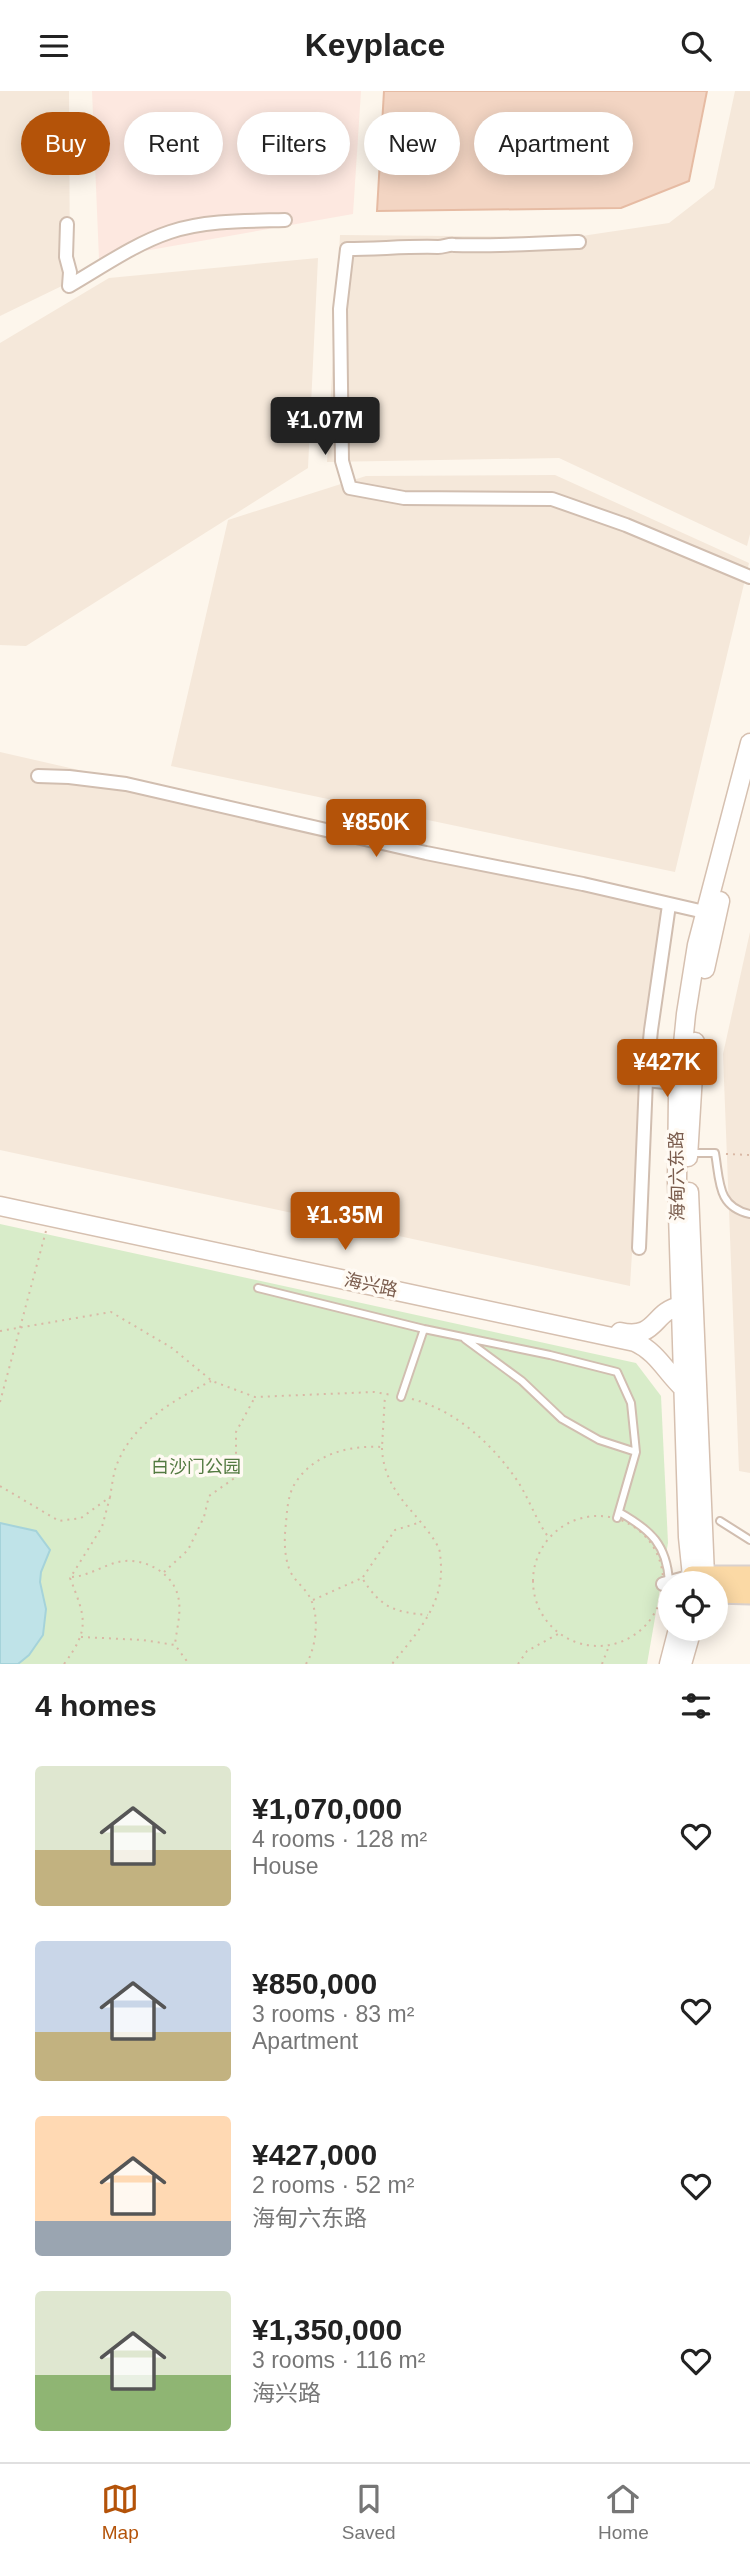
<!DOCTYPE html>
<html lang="en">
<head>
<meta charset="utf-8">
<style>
	:root { --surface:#fff; --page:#f2f2f2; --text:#222; --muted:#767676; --line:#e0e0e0; --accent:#b45309 }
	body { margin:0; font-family:Arial,"Noto Sans SC",sans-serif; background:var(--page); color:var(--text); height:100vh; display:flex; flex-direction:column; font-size:26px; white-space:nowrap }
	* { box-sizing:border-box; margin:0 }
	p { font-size:23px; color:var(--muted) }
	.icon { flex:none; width:38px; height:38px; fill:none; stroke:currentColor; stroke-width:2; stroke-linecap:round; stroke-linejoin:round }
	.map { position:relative; height:1573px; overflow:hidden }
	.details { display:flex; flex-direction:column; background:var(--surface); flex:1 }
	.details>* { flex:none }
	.hud { position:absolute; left:21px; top:21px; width:709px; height:63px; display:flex; gap:14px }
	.tools { position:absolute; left:658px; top:1480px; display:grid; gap:14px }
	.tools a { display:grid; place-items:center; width:70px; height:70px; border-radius:50%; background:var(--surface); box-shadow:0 4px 18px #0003; font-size:35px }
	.price { position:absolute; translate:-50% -60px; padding:0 16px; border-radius:7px; background:var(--accent); color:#fff; font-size:23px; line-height:46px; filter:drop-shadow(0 2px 4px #0008) }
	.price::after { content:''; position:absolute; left:50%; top:42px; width:21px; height:16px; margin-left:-10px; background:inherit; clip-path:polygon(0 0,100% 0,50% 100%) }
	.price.current { background:#222; color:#fff }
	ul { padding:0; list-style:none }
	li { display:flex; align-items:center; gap:21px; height:175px; padding:0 35px }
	li span { display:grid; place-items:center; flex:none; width:196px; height:140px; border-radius:7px; color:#555 }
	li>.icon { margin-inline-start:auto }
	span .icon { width:84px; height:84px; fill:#fffc; stroke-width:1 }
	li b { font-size:30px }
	h2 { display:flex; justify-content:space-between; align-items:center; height:84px; padding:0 35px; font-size:30px }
	.tag { padding:0 24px; border-radius:32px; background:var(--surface); box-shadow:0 4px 18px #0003; font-size:24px; line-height:63px }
	.tag.current { background:var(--accent); color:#fff }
	header { display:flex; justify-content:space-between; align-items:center; height:91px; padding:0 35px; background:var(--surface); font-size:32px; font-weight:600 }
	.tab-bar { display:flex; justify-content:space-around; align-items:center; height:98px; border-top:2px solid var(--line); background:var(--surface); font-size:19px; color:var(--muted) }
	.tab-bar a { display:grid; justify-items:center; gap:4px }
	.tab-bar .current { color:var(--accent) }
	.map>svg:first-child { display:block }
</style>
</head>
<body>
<header><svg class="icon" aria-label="menu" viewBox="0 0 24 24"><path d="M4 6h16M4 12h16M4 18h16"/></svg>Keyplace<svg class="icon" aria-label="search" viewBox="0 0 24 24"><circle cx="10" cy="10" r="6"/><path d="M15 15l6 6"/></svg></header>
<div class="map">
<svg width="750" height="1573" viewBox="0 0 750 1573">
	<rect width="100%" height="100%" fill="#fdf6ec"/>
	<path fill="#f5e8da" d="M0,0H69L70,191L0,225Z
		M735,0H750V443L747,455L559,367L327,371L340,144L575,146L669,132L714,97Z
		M318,167L308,377L26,555L0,554V252L109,187Z
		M555,384L749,472L675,781L171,675L228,429L366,385Z
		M0,661L669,814L642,998L630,1195L0,1059Z
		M750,841V1382L739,1380L723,963Z"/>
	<path fill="#fde8e0" d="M92,0H361L353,123L99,168Z"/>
	<path fill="#d8ecc9" d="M0,1133L636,1272L661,1305L668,1452L647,1573H0Z"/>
	<path fill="#bfe3e8" stroke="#a5d3da" stroke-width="2" d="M0,1432L36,1440L50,1459L41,1481L40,1491L46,1518L43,1544L29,1564L18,1573H0Z"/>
	<path fill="#f3d5c3" stroke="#e6bba3" stroke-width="2" d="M384,0H707L689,90L621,117L377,120Z"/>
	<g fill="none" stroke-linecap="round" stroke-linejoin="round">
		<defs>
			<path id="lane" d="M689,1062H715C720,1090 717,1116 750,1123
				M258,1197L424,1238L550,1264L617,1281L631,1312L636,1361L617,1427
				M465,1248L522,1290L562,1328L599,1349L636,1361
				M401,1306L424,1238
				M619,1421C651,1439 667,1454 669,1491
				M720,1430L750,1449"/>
			<path id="street" d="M67,133L66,166L70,181L69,195
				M579,151C537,153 496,155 454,154C449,153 444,156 438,156C409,155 377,158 347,158L340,218L342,370L350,397L404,407L552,408L626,434L750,486
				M69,195C102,176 134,153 170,141C206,129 248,130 285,129
				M38,685L69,686L126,693L426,762L583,793L713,823
				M646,989L684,993
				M639,1157L646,989L651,939L669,814
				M663,1493L692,1485"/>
			<path id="secondary" d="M705,878L720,810
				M688,1066L695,951
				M689,1101L705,1485L703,1493
				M0,1115L635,1251C657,1261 666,1281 683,1297
				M620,1241C657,1249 652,1221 680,1215
				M690,1493L692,1485L688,1446L677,1090L678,1003L686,923L697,854L750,652
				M669,1573L678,1538
				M682,1573L692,1538"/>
			<path id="primary" d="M692,1485H750
				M716,1502L750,1503"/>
		</defs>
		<use href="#lane" stroke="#d1beb0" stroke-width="10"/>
		<use href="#street" stroke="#d1beb0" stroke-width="16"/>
		<use href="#secondary" stroke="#d6c0b0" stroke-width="21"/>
		<use href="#primary" stroke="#dad1cd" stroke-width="23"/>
		<path stroke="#d9b8a5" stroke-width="2" stroke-dasharray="2 5" stroke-linecap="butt" d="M726,1063L750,1064
			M0,1240L111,1221L172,1257L212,1290L255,1306L374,1301L392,1304
			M412,1308C454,1319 489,1350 514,1385C528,1404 535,1428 549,1447
			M0,1311L46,1140
			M382,1357C383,1384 396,1403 414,1423C422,1433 434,1446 439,1458C441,1463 440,1469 441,1474C443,1515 416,1543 392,1573
			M0,1395L59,1430L81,1427L110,1406C112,1395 113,1383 117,1373C133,1332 174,1309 211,1290
			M533 1490a65 65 0 1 1 130 0a65 65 0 1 1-130 0Z
			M164,1481L188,1459L204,1426L209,1405L236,1386V1341L255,1306
			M72,1486C90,1485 106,1472 124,1470C149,1468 177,1485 179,1511C181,1524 176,1541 175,1554
			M363,1486L395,1439L418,1432
			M313,1509L362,1487C381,1517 394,1521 428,1524
			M81,1546L143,1549L175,1554L189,1573
			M64,1573C91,1537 85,1526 70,1487L102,1436L110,1406
			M306,1573C316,1557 319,1529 312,1511C308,1499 295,1491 290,1480C284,1465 284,1448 286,1432C287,1419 288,1402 296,1391C314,1363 350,1354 382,1356L385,1304
			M518,1573L527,1560L558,1543
			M602,1573L609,1555"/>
		<use href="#lane" stroke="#fff" stroke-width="6"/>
		<use href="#street" stroke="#fff" stroke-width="12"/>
		<use href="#secondary" stroke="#fff" stroke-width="18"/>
		<use href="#primary" stroke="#fbd9a5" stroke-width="19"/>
	</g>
	<g text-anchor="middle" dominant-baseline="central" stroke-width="7" stroke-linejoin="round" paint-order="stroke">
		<g font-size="18" fill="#7a5c4d" stroke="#fffaf3">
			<text transform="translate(677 1085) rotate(-91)">海甸六东路</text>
			<text transform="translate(371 1194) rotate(12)">海兴路</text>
		</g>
		<g font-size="18" fill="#537a41" stroke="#fffaf3">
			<text x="196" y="1376">白沙门公园</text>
		</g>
	</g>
</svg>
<div class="tools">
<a><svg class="icon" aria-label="locate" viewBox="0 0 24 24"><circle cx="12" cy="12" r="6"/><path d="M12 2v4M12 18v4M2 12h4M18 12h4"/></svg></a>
</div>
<b class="price current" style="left:325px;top:366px">¥1.07M</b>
<b class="price" style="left:376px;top:768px">¥850K</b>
<b class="price" style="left:667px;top:1008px">¥427K</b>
<b class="price" style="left:345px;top:1161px">¥1.35M</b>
<div class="hud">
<a class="tag current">Buy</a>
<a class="tag">Rent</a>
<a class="tag">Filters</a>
<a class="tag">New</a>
<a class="tag">Apartment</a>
</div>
</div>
<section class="details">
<h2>4 homes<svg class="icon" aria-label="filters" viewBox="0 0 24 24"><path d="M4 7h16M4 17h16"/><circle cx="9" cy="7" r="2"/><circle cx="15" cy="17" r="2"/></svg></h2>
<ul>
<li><span style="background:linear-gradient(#dfe7d0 60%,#c2b280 0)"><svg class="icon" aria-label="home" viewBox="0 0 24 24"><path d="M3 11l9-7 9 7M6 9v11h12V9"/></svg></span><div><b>¥1,070,000</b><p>4 rooms · 128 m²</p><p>House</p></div><svg class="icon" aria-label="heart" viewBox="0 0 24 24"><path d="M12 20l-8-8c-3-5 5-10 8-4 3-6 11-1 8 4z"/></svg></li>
<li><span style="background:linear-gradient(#c9d6e8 65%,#c2b280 0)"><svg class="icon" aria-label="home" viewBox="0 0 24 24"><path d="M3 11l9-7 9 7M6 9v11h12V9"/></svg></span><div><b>¥850,000</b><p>3 rooms · 83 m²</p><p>Apartment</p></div><svg class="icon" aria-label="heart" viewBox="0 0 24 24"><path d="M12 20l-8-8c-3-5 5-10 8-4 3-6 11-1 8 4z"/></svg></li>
<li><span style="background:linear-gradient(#ffd9b3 75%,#9aa5b1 0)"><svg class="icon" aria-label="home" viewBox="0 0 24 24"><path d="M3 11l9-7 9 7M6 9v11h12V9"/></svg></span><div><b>¥427,000</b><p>2 rooms · 52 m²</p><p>海甸六东路</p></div><svg class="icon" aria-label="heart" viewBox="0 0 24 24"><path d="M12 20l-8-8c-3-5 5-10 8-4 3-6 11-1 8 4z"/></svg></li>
<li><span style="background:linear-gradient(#dfe7d0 60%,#8fb573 0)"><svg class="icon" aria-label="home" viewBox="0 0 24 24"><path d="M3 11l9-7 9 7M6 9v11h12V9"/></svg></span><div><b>¥1,350,000</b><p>3 rooms · 116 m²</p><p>海兴路</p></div><svg class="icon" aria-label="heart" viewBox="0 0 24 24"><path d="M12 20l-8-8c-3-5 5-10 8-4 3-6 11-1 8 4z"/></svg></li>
</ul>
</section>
<nav class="tab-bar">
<a class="current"><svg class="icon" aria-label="map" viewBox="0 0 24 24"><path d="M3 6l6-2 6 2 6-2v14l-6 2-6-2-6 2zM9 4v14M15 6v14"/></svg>Map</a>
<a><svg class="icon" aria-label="saved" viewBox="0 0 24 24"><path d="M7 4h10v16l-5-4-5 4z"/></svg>Saved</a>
<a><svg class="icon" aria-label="home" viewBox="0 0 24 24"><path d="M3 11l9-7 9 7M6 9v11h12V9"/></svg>Home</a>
</nav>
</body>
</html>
